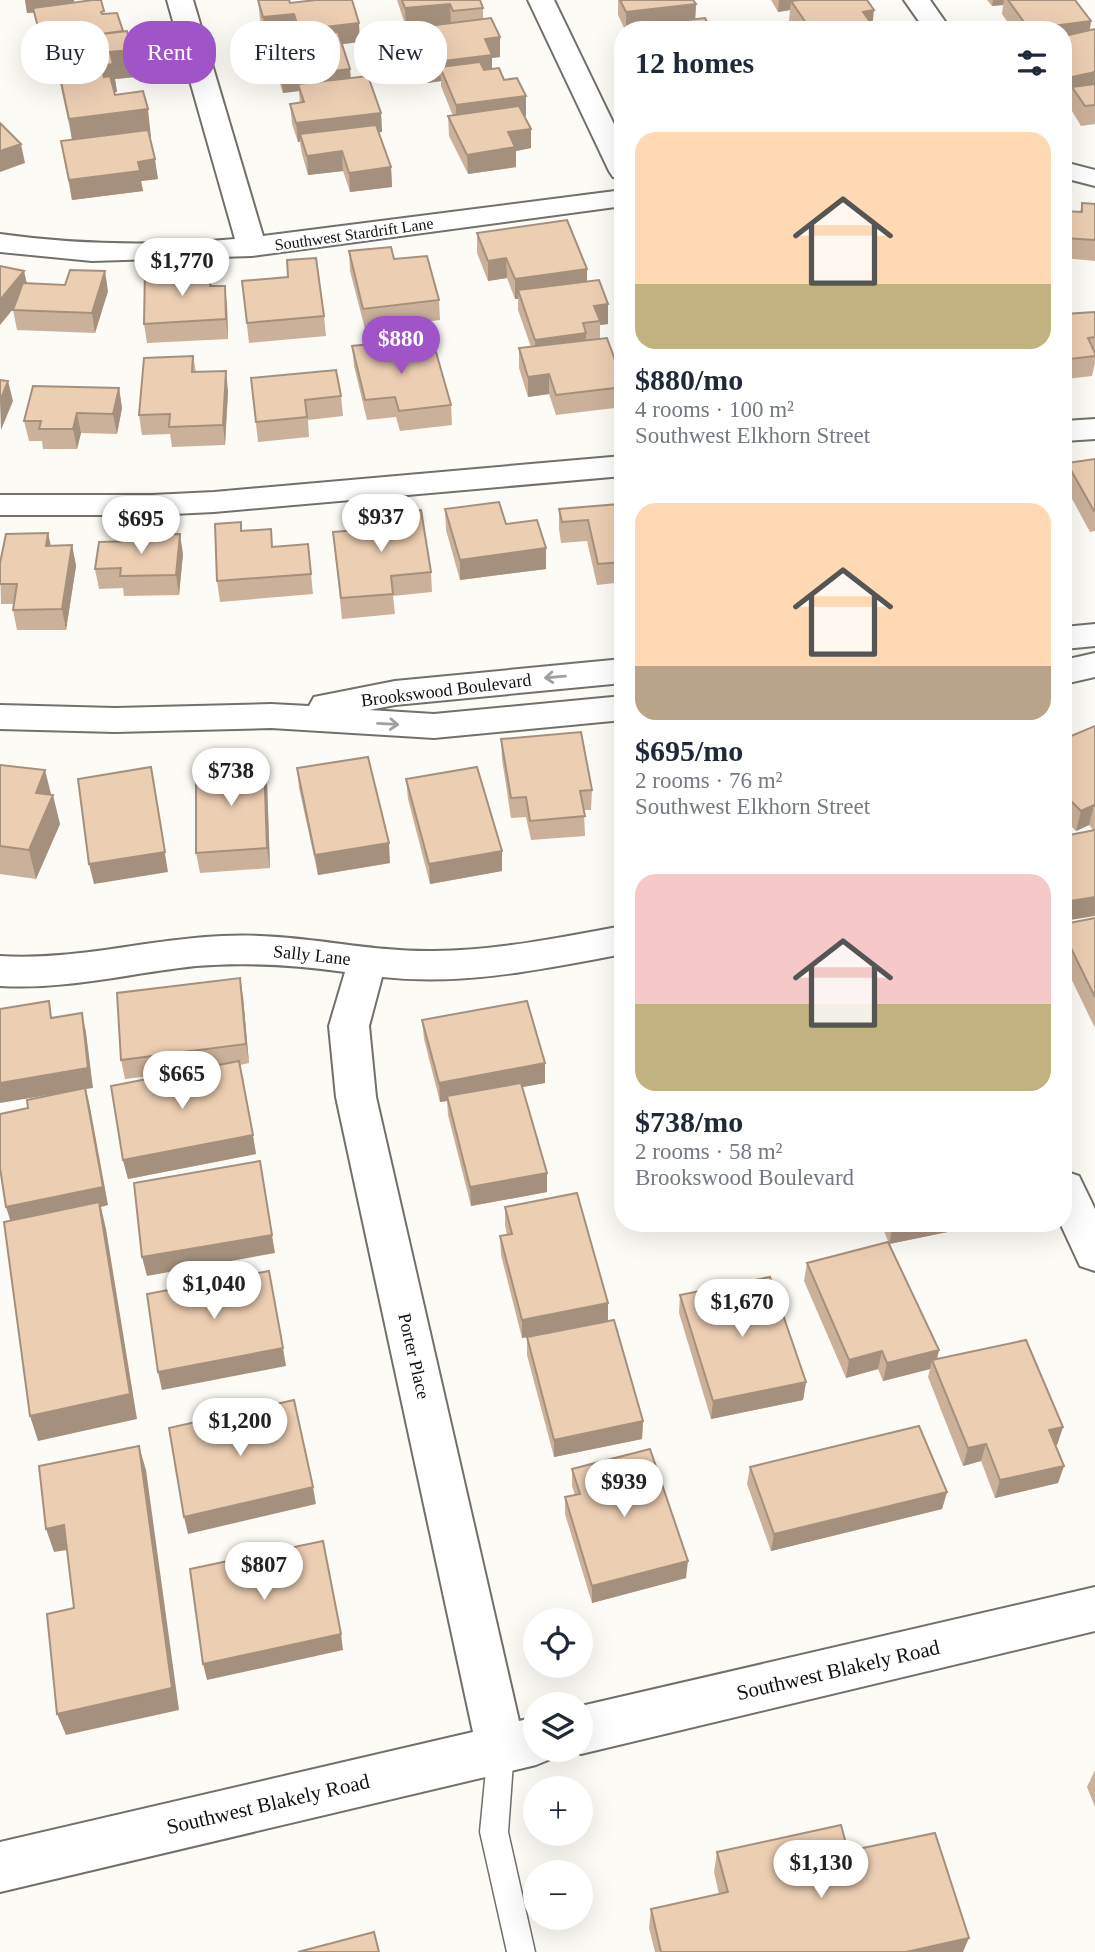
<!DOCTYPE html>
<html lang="en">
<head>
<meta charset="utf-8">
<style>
	:root { --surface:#fff; --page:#f2f2f3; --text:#1f2937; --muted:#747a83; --accent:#9f54c7 }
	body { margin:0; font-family:Georgia,serif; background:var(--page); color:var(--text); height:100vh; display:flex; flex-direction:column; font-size:26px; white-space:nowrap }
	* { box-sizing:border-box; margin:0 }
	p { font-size:23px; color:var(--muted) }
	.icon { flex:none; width:38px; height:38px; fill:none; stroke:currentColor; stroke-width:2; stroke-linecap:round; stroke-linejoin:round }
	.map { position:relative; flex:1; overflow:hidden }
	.sheet { position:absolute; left:614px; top:21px; width:458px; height:1211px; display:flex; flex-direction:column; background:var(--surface); border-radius:28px; box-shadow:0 7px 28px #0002 }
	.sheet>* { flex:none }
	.guide { position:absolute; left:21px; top:21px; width:488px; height:63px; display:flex; gap:14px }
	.buttons { position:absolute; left:523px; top:1608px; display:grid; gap:14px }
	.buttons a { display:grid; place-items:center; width:70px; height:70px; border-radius:50%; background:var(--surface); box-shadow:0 7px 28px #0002; font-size:35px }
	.price { position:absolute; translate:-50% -60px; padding:0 16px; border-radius:24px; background:#fff; color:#222; font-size:23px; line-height:46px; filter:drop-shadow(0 2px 4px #0008) }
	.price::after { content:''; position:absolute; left:50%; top:42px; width:21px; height:16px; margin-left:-10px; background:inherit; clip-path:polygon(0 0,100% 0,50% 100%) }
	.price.active { background:var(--accent); color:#fff }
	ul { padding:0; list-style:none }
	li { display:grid; align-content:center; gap:14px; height:371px; padding:0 21px }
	li span { display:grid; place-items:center; height:217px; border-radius:21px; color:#555 }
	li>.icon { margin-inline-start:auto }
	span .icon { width:126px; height:126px; fill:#fffc; stroke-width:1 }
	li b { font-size:30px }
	h2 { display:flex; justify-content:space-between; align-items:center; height:84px; padding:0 21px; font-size:30px }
	.tag { padding:0 24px; border-radius:28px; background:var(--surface); box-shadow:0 7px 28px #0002; font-size:24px; line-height:63px }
	.tag.active { background:var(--accent); color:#fff }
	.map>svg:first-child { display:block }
</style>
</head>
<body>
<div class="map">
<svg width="1095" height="1952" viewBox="0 0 1095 1952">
	<rect width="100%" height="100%" fill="#fdfbf5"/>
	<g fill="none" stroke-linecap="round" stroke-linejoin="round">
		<defs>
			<path id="lane" d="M501,1736L510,1740L514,1749L508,1832L535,1952H507L480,1832L488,1749L492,1740Z"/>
			<path id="street" d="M167,0H193L263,236L623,190V206L252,256L92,261L0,252V234C79,245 156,246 235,239Z
				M528,0H554L623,143V179L613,177L609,171Z
				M904,0H930L951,30H925Z
				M1064,162L1095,170V186L1064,178Z
				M1095,419V439L1064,441V421Z
				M623,456V476L214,512L152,515H0V495H152L214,492Z
				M623,926V954C543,969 464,986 382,977L369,1026L376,1097L519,1721L536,1717V1750H557L553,1758L536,1765L0,1892V1842L473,1732L336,1097L329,1026L345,972C295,965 246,962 196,966C130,973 67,990 0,986V956C76,961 147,939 222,936C296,932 362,952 434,951C497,951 561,937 623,926Z
				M1095,1587V1631L581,1754L572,1750H581V1706Z"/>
			<path id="secondary" d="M1095,624V646L1064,649V627Z
				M1095,653V677L1064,684V660Z
				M623,659V683L395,705L369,710L434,714L623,696V720L434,738L271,728L115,732L0,729V705L115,708L271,704L309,706L314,697L395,681Z
				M1064,1171L1079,1176L1095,1209V1271L1080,1266L1060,1223H1064Z"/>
		</defs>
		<use href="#lane" stroke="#71706a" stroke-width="3"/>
		<use href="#street" stroke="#71706a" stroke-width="4"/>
		<use href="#secondary" stroke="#71706a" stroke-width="4"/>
		<use href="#lane" fill="#fff" fill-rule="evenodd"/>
		<use href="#street" fill="#fff" fill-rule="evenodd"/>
		<use href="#secondary" fill="#fff" fill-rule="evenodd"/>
	</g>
	<path fill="#cbb19a" d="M25,0H74V2L105,14L136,77L115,79L117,92H114L115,95L151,137H150L158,179L141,181L143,191L72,200L64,160L72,139L55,59L45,61L34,13H27Z
		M258,0L290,3L360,42L342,44L350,69L351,78L381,113L382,132H378L391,167L392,187L350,192L343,171L308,175L302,154L300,142H298L292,124L290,104L300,103L299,91L283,93L274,65L272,45L298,43L296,33L265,36L260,19Z
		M397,0H480L483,8V19L500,37V57L492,58V69L504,80L526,116H524L531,129V148L516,151V167L468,174L449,136L448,116H453L441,86V81L428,83L413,47L412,28L451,23L406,27Z
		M618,0H693L696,4L695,19L711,30H625L618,15Z
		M771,0H867L872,29L795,30L789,21L790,10L778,12Z
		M987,0H1075L1091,21L1090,30L1095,29V124L1081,126L1069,106L1071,96H1069L1064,92V30H1013L1002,14L1003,5L992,6Z
		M1082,203L1095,204V261L1064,258V211L1080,212Z
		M477,233L587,281L608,324L600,325V339L615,360L623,359V407L556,415L549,394L528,397L519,368V348L531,347L518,310V299H515L507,278L488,281L477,253Z
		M349,251L439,300L440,320L365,329L350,271Z
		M187,268L188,277L210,276L212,286L227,305L228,339L147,343L144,324Z
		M24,271L27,284L108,291L95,333L17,330L13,310L14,308L0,325Z
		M288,277L324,316L326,336L249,343L242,281Z
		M1095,312V363L1092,376L1066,379L1064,374V314Z
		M352,346L406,355L451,405L452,425L400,431L396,417L367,420L354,366Z
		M193,356L196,372L228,391L225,445L172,447L170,434L142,435L139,415Z
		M251,378L341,396L343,416L308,420L309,437L258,442Z
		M119,388L122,408L117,434L81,433L77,449H43L42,441H29L24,421Z
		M1095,459V531L1090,532L1064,484V478L1067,463Z
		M623,492V582L597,585L587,541L561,543L559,529V509L617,504V493Z
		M445,509L506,524L546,548V569L460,580L446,530Z
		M1064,509L1067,518L1064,532Z
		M368,515L431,572L432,592L393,596L395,614L342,619L333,532L369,529Z
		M242,531L273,547L308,544L313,594L220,602L217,581Z
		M48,533L51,546L72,545L76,566L66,630H17L13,610L14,604H1L0,563Z
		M183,554L179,595L124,596L123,588L99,589L95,569Z
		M1095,726V916L1094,831L1089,825L1076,831L1064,819V739Z
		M501,739L592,790L591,810H584L585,836L531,840L526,817L511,818L502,759Z
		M0,765L51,795L60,824L36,879L0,874Z
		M297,768L390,863L318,875L299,788Z
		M623,774V827H621Z
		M406,779L502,871L430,884L408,799Z
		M267,782L270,868L200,873L196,853Z
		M1095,918V1028L1064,964V924Z
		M243,997L249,1063L240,1065L256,1154L128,1179L123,1160L191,1071L125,1079L121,1060Z
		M422,1020L545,1063V1083L522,1087L547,1192L471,1206L448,1115L447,1101L440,1102L424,1039Z
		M505,1207L608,1321L643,1421L642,1439L554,1457L527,1355V1337L522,1338L501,1255L500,1236L507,1235L505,1225Z
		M881,1223H968L967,1228L889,1244Z
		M807,1263L939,1350L937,1359L1063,1427L1057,1445H1055L1064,1466L1058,1483L995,1498L981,1461L963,1466L928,1377L930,1369L883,1381L878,1369L846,1378L804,1281Z
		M680,1295L806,1382L803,1400L711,1419L679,1313Z
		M750,1467L947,1492L942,1509L771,1551L747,1484Z
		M572,1469L686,1578L592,1603L565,1514V1497L575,1495L572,1486Z
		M1095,1770V1807L1087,1787Z
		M848,1851L963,1952H655L649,1928L651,1909L719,1894L714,1872L717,1852Z"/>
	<path fill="#a5907d" d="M25,0H74L75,8L27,13Z
		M779,0H854L791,1L790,10L778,12Z
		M993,0H1004L1003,5L992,6Z
		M450,4L451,23L406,27L405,8Z
		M696,4L695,23L635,26L634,30H626V12Z
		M874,10L872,29L857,30L863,12Z
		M294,14L296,33L265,36L263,17Z
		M1091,21L1088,40L1064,43V30H1029V29Z
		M359,23L360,42L301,49L299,30Z
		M500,37V57L492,58V74L440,67L441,81L428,83L427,63L485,39Z
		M52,40L55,59L45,61L42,42Z
		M132,50L136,77L115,79L117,92L106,93L101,66L110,52Z
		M333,67L335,86L298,84L299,91L283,93L281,73Z
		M350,69L351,88L335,90L334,71Z
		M1095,72V90L1072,87L1071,96H1069L1072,77Z
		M526,96V116L456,125V105Z
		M148,109L151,137L73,147L69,119Z
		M381,113L382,132L302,142L300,134V142H298L296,123Z
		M531,129V148L516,151V167L468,174L467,155L508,132Z
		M21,144L25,163L0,172V151Z
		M342,151L343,171L308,175L307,156Z
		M155,159L158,179L141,181L143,191L72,200L69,180L138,162Z
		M391,167L392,187L350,192L349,173Z
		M506,258L507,278L488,281V261Z
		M587,269V289L518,290V299H515V279Z
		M24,271L28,290L0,325V300Z
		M105,271L108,291L95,333L92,313Z
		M225,286L227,305L228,339L226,319Z
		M608,304V324L600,325V321L594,306Z
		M586,333V353L536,360L535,340Z
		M226,371L228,391L225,445L223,425Z
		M549,374V394L528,397V377Z
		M8,381L13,401L1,430L0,401Z
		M119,388L122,408L117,434L113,414Z
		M77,413L81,433L77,449L73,429Z
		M48,533L52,553L46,546Z
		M180,534L183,554L179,595L176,575Z
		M72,545L76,566L66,630L62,609Z
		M546,548V569L460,580V560Z
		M264,762L267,782L270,868L267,848Z
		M151,767L168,872L94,884L89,864Z
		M45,770L52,798L53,795L60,824L36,879L29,850L36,793Z
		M1094,805L1089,825L1076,831L1081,811Z
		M389,843L390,863L318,875L315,855Z
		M502,851V871L430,884L429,864Z
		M1095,897V916L1064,921V902Z
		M240,978L243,997L249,1063L246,1044Z
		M82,1013L86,1032L93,1088L86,1089L90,1107L108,1205L101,1207L106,1229L137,1419L38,1441L30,1416L12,1226L6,1207L85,1089L0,1103V1083Z
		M545,1063V1083L448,1101L447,1096V1101L440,1102L439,1083Z
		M253,1135L256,1154L128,1179L123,1160Z
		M547,1173V1192L471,1206L470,1187Z
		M904,1223H968L967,1228L889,1244L893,1225Z
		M272,1235L275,1253L147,1276L142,1257Z
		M608,1303V1321L522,1338V1320Z
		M283,1348L286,1366L162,1390L158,1372Z
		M939,1350L935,1366L932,1360L930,1369L883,1381L887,1363Z
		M882,1351L878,1369L846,1378L849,1360Z
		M806,1382L803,1400L711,1419L713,1401Z
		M643,1421L642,1439L554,1457V1440Z
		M1063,1427L1057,1445L1043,1448L1049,1430Z
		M986,1444L981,1461L963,1466L968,1448Z
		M139,1446L146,1470L179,1710L66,1735L57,1714Z
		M1064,1466L1058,1483L995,1498L1000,1480Z
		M313,1487L316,1504L188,1534L184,1517Z
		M947,1492L942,1509L771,1551L774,1534Z
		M64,1525L73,1549L54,1552L46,1529Z
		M688,1561L686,1578L592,1603V1586Z
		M341,1634L343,1650L207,1680L203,1664Z
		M969,1938L963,1952H906Z"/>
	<path fill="#ecceb3" stroke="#a5907d" stroke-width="2" d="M93,0H101L104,11L101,12L102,14L117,13L123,31L42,42L33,8Z
		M258,0H289L290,3L316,0H352L359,23L299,30L294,14L263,17Z
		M402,0H480L483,8L453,11L450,4L405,8Z
		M620,0H693L696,4L626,12Z
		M800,0H867L874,10L863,12L871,23L858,24L861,29L811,30L791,1Z
		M1008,0H1075L1091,21L1029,29Z
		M491,18L500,37L485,39L492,55L427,63L412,28Z
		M705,18L711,30H636L635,26Z
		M1095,29V72L1072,77L1064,69V57H1066L1064,55V36Z
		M127,31L132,50L110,52L113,64L101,66L104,77L110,76L115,95L143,91L148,109L69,119L52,40Z
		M338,32L350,69L334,71L333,67L281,73L272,45L301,42L299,36Z
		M480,62L484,70L499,68L504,80L517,78L526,96L456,105L440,67Z
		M368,76L381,113L296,123L290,104L304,102L298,84Z
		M1095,84V105L1085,106L1072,87Z
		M519,106L531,129L508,132L515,147L467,155L448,116Z
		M0,123L21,144L0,151Z
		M376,125L391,167L349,173L342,151L307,156L300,134Z
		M148,130L155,159L138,162L140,171L69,180L61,141Z
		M1082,203L1095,204V240L1064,238V211L1082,212Z
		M567,220L587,269L515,279L506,258L488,261L477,233Z
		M391,247L394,259L427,256L439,300L363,309L349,251Z
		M316,258L324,316L247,323L242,281L288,277L287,260Z
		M0,266L24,271L0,300Z
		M187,268V277L210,276V286H225L226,319L144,324L145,271Z
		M70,270L105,271L92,313L13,310L23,283L65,285Z
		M599,280L608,304L594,306L600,321L583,323L586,333L535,340L518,290Z
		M1095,312V337L1088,338L1095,353V356L1070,359L1067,351H1064V314Z
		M607,338L615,360L623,359V387L556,395L549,374L528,377L519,348Z
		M402,341L406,355L436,352L451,405L399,411L395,397L365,400L352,346Z
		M193,356L192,372L226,371L223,425L169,427L170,414L139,415L144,358Z
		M336,370L341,396L305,400L307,417L256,422L251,378Z
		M0,380L8,381L0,401Z
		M33,386L119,388L113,414L77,413L73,429H39L41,421H24Z
		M1095,459V511H1094L1067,463Z
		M623,492V562L598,564L588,520L562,522L559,509L619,504L617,493Z
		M499,502L506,524L537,520L546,548L460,560L445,509Z
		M421,510L431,572L391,576L393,594L341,598L333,532L370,529L368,515Z
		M241,522V531L271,529L272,547L308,544L311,574L217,581L215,524Z
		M48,533L46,546L72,545L62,609L13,610L17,584H0V563L6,534Z
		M180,534L176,575L120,576L121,568L95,569L99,542L135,541L136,535Z
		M1095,726V806L1094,805L1081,811L1064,794V784L1068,782L1064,778V739Z
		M581,732L592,790L580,791L585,816L530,821L526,797L511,798L501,739Z
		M368,757L389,843L315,855L297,768Z
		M264,762L267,848L196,853V767Z
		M0,765L45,770L36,793L53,795L29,850L0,846Z
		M151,767L165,852L89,864L78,779Z
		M477,767L502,851L429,864L406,779Z
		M623,774V807H622Z
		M1095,830V897L1064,902V836Z
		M1095,918V997L1064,934V924Z
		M240,978L246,1044L121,1060L117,993Z
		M49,1001L51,1018L82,1013L88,1068L0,1083V1009Z
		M527,1001L545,1063L439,1083L422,1020Z
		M239,1061L253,1135L123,1160L111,1086Z
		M521,1083L547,1173L470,1187L447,1096Z
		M85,1088L103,1187L6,1207L0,1168V1114L28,1108L27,1100Z
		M260,1161L272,1235L142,1257L134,1183Z
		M577,1193L608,1303L522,1320L500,1236L512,1234L505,1207Z
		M99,1202L130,1394L30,1416L4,1222Z
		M888,1242L939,1350L887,1363L882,1351L849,1360L807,1263Z
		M269,1271L283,1348L158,1372L147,1294Z
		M770,1277L806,1382L713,1401L680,1295Z
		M614,1320L643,1421L554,1440L527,1337Z
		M1026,1340L1063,1427L1049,1430L1064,1466L1000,1480L986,1444L968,1448L932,1360Z
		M294,1400L313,1487L184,1517L169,1428Z
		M919,1426L947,1492L774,1534L750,1467Z
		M139,1446L172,1688L57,1714L47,1614L74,1608L64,1525L46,1529L39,1466Z
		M650,1449L688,1561L592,1586L565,1497L580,1494L572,1469Z
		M323,1541L341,1634L203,1664L190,1569Z
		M841,1825L848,1851L935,1833L969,1938L906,1952H661L651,1909L728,1892L717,1852Z
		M374,1932L379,1952H298Z"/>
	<defs><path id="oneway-shaft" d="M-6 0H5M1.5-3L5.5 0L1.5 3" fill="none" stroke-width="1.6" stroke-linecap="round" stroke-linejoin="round" transform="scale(1.75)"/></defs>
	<g stroke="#a0a09f">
		<use href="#oneway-shaft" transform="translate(555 677) rotate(175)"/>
		<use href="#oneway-shaft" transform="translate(388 724) rotate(3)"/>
	</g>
	<g text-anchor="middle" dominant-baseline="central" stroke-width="5" stroke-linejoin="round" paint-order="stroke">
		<g font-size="16" fill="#11110f" stroke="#fff">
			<text transform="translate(354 234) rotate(-8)">Southwest Stardrift Lane</text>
		</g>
		<g font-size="18" fill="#11110f" stroke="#fff">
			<text transform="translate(446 690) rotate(-7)">Brookswood Boulevard</text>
			<text transform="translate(312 955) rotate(6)">Sally Lane</text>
			<text transform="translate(414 1356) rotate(77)">Porter Place</text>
		</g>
		<g font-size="21" fill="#11110f" stroke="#fff">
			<text transform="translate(838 1670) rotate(-13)">Southwest Blakely Road</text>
			<text transform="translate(268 1804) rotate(-13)">Southwest Blakely Road</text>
		</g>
	</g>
</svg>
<div class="buttons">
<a><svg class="icon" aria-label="locate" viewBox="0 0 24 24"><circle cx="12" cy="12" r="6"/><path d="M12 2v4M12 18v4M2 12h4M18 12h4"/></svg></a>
<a><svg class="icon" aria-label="layers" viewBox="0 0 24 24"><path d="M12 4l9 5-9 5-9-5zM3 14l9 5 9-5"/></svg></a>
<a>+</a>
<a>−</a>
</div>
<b class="price" style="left:182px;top:298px">$1,770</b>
<b class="price active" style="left:401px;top:376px">$880</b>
<b class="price" style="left:381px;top:554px">$937</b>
<b class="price" style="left:141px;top:556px">$695</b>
<b class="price" style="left:231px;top:808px">$738</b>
<b class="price" style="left:182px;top:1111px">$665</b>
<b class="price" style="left:214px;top:1321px">$1,040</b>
<b class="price" style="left:742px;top:1339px">$1,670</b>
<b class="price" style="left:240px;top:1458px">$1,200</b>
<b class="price" style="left:624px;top:1519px">$939</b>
<b class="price" style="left:264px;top:1602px">$807</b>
<b class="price" style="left:821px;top:1900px">$1,130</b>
<div class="guide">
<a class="tag">Buy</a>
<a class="tag active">Rent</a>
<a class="tag">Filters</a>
<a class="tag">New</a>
</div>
<section class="sheet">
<h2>12 homes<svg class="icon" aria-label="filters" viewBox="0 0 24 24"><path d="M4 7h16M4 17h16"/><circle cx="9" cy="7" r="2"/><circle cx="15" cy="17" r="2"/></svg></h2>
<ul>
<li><span style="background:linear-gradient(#ffd9b3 70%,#c2b280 0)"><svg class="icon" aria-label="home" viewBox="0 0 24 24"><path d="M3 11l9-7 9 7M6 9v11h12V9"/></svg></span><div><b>$880/mo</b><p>4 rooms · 100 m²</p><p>Southwest Elkhorn Street</p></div></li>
<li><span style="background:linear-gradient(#ffd9b3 75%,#b9a48a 0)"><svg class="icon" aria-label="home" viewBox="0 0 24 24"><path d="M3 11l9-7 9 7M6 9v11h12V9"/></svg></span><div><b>$695/mo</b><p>2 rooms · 76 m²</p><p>Southwest Elkhorn Street</p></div></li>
<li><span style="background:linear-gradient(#f6c9c9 60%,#c2b280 0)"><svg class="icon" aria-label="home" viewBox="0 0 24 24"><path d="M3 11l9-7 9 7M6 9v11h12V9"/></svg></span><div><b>$738/mo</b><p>2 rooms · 58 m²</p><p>Brookswood Boulevard</p></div></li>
</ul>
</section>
</div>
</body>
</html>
